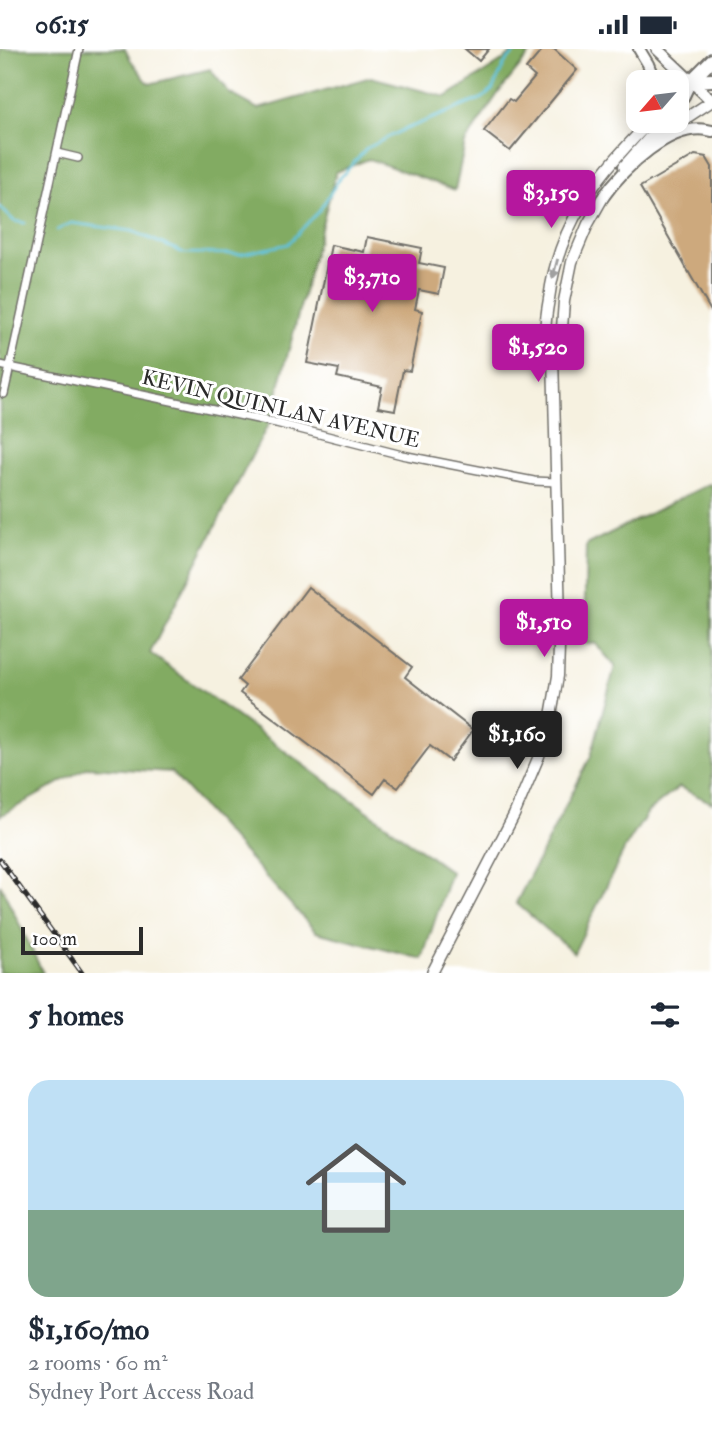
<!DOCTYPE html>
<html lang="en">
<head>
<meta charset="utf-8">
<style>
	:root { --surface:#fff; --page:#f2f2f3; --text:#1f2937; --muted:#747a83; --line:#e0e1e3; --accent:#b5179e }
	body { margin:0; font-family:"IM FELL Double Pica",serif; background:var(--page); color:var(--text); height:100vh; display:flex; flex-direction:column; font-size:26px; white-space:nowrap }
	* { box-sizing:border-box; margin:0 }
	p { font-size:23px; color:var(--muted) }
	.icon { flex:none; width:38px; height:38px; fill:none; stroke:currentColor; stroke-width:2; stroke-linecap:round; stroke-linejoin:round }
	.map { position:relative; height:924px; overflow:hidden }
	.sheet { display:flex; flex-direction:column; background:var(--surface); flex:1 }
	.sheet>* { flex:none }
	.needle { width:46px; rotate:242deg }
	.buttons { position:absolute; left:626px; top:21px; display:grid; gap:14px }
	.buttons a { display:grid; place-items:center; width:63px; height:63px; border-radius:14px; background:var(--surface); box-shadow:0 4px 18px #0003; font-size:35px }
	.scale { position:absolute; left:21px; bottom:18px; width:122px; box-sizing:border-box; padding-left:7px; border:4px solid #2b2b2b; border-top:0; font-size:19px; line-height:24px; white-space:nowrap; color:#2b2b2b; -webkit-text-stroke:5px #fff; paint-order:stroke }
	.price { position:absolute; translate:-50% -60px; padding:0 16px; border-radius:7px; background:var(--accent); color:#fff; font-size:23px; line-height:46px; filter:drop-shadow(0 2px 4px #0008) }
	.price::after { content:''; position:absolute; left:50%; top:42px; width:21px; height:16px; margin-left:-10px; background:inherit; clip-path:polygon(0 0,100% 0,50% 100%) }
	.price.current { background:#222; color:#fff }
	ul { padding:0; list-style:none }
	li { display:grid; align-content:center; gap:14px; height:371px; padding:0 28px }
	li+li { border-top:2px solid var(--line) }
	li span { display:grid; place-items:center; height:217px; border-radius:21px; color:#555 }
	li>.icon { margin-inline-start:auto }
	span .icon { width:126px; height:126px; fill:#fffc; stroke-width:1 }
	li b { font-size:30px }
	h2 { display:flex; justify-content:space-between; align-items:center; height:84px; padding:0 28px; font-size:30px }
	.status { display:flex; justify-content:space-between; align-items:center; height:49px; padding:0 35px; background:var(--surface); direction:ltr }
	.status svg { height:19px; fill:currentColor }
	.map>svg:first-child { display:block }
</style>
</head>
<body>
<div class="status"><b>06:15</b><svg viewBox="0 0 49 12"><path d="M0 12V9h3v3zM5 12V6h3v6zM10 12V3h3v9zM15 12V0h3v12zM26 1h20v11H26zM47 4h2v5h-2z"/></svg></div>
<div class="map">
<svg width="712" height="924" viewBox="0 0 712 924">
	<rect width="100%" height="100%" fill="#fff"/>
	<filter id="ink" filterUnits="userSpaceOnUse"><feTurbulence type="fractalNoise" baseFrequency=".0143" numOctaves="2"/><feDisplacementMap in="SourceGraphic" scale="14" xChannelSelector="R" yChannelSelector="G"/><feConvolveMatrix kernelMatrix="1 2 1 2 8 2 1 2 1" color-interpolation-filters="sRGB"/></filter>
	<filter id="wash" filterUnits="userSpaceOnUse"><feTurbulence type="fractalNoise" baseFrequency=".00686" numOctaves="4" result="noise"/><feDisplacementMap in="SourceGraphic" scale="28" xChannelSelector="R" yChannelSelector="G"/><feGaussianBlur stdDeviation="1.57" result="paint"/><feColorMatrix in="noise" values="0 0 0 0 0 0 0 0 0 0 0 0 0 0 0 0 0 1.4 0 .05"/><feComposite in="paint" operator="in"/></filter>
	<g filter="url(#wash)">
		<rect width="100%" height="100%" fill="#f6f1e0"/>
		<path fill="#82ab62" stroke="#566b46" stroke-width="2" d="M0,0H125L130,10L149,35L210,20L229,44L258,60L371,28L446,48L505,10L517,0H534L499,43L465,94L455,141L369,110L336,123L270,372L150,604L451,823L422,910L316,883L171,723L88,718L0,767Z
			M709,435L712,436V754L679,738L648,763L625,799L574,904L516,854L591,707L615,617L595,594L584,595L586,496Z
			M0,835L43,924H0Z"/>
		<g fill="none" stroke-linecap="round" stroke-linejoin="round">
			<path stroke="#5ec2dc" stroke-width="2.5" d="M0,158L14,172L25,174
				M57,181L71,174L132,182L184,204L241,205L288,195L319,162L340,129L367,99L401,82L483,49L493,40L505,14L518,0"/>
		</g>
		<g id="blocks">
			<path fill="#cda97d" d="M465,0H489L479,12Z
				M543,0H554L577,21L510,102L484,82L509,50L514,53L535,28L526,20Z
				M695,106L706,108L712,118V264L640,138Z
				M367,188L422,199L419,214L444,219L439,245L419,241L415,260L422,262L410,322L403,321L395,361L378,358L382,338L337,328L339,320L307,314L331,196L364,203Z
				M308,538L412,618L405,628L473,681L450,712L430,697L398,739L385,730L374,745L240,644L245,637L238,631Z"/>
		</g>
	</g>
	<g filter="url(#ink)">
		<use href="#blocks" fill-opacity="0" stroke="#72706a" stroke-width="2"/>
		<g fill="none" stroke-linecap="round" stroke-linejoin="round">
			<defs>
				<path id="street" d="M57,104L78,109
					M0,316L276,374L402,406L534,432L556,433
					M4,345L79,0"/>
				<path id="secondary" d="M648,97L674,77L712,52
					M553,308L561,293L564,252L572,213L588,175L605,145
					M432,924L514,766L539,707L551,667L558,627L560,570L553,308C551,304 547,298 546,293C544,282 547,261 549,250C558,177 596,127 646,77"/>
				<path id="primary" d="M639,0L648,15L655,33
					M657,0L712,52
					M677,56L684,47L691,32
					M642,81L648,72
					M624,117L664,72
					M601,151C622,121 672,70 712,82"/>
				<path id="highway" d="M691,32L712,11
					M691,32L712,31"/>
			</defs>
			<use href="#street" stroke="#72706a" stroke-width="10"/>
			<use href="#secondary" stroke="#72706a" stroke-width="13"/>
			<use href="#primary" stroke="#72706a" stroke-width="14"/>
			<use href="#highway" stroke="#72706a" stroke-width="16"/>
			<use href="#street" stroke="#fff" stroke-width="7"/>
			<use href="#secondary" stroke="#fff" stroke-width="10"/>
			<use href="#primary" stroke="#fff" stroke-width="10"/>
			<use href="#highway" stroke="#fff" stroke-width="12"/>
			<defs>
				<path id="rail" d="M0,811L82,924"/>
			</defs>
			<use href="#rail" stroke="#2b2b2b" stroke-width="5"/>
			<use href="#rail" stroke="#fff" stroke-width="2.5" stroke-dasharray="8" stroke-linecap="butt"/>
		</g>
		<defs><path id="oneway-solid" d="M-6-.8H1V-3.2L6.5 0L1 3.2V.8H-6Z" transform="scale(1.75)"/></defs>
		<use fill="#a0a0a0" href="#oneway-solid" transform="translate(555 220) rotate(105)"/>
	</g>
	<g text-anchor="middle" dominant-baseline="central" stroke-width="6" stroke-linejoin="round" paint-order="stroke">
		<g font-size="21" fill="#2b2b2b" stroke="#fff">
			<text transform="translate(281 360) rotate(13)">KEVIN QUINLAN AVENUE</text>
		</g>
	</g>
</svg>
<div class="buttons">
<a><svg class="needle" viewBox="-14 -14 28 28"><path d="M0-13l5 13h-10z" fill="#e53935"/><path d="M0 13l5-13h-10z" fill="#747a83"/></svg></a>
</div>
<div class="scale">100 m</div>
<b class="price" style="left:551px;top:181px">$3,150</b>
<b class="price" style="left:372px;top:265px">$3,710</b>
<b class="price" style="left:538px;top:335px">$1,520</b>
<b class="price" style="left:544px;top:610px">$1,510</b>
<b class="price current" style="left:517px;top:722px">$1,160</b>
</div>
<section class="sheet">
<h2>5 homes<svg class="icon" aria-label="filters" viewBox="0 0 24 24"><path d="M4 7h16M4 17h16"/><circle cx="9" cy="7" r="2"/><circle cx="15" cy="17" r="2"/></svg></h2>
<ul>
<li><span style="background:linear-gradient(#bfe0f5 60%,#7fa58c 0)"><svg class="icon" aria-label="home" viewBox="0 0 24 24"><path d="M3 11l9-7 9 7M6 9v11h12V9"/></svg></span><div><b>$1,160/mo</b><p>2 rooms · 60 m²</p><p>Sydney Port Access Road</p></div></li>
</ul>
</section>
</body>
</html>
